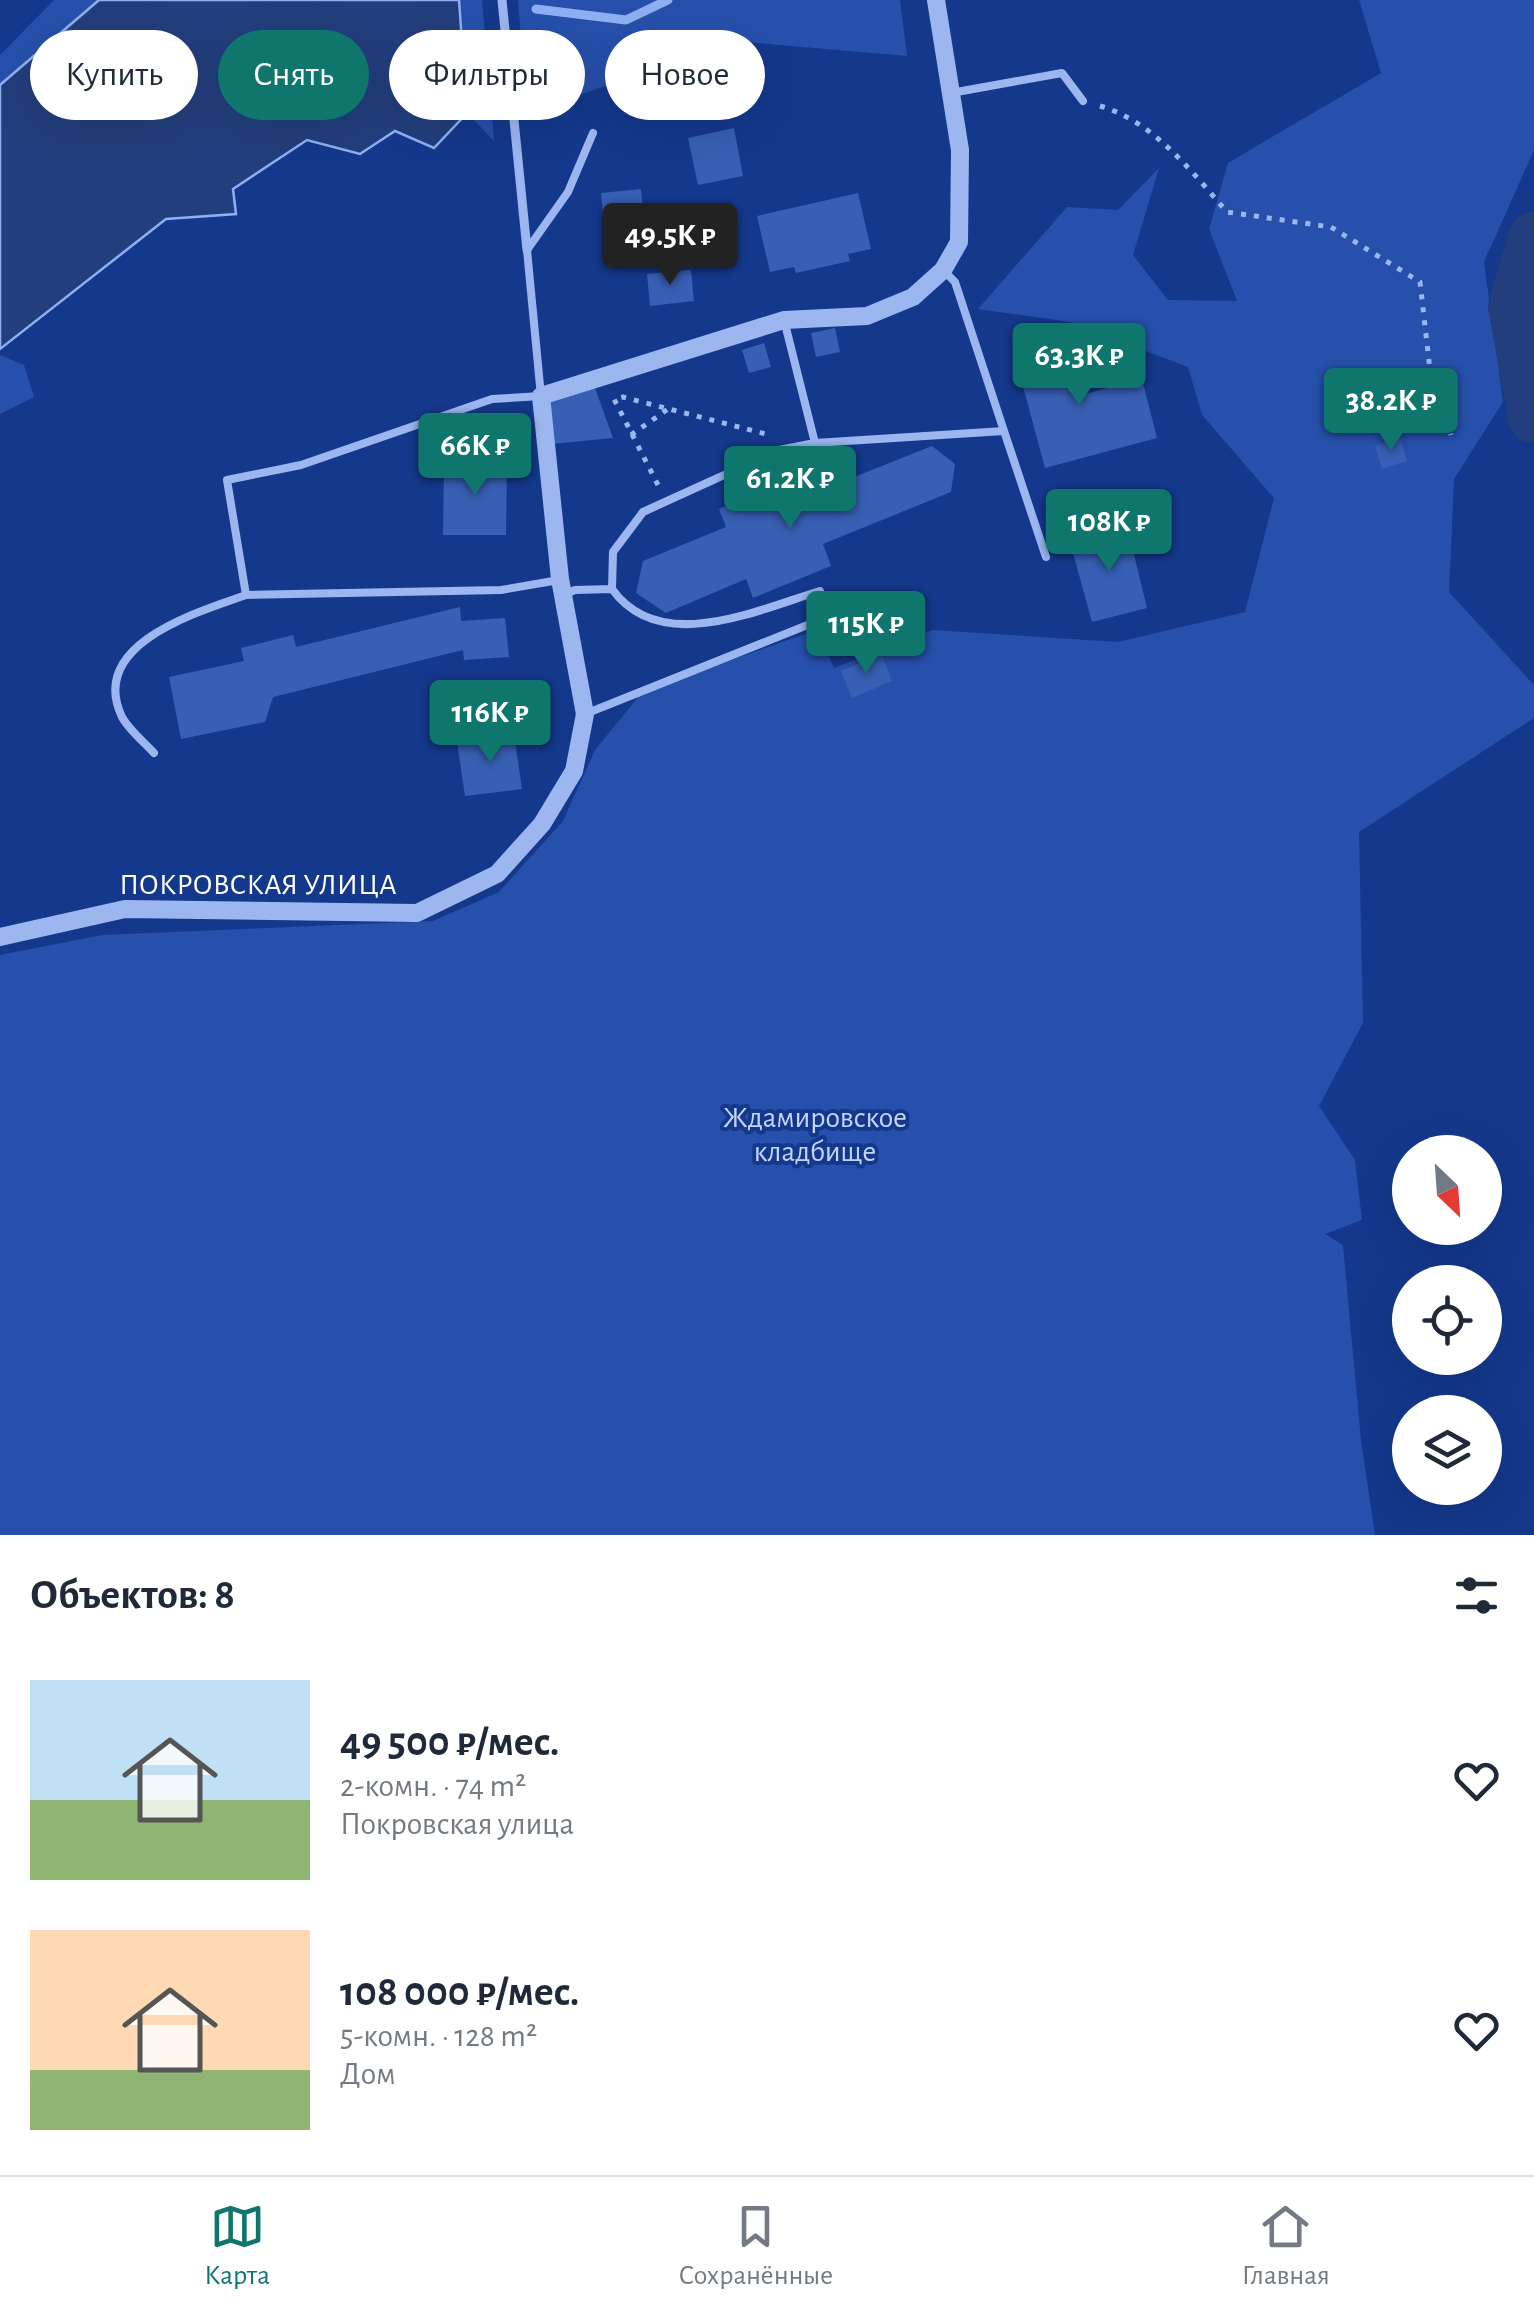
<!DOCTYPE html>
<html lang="ru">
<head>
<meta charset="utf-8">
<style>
	:root { --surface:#fff; --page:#f2f2f3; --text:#1f2937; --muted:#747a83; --line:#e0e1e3; --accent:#0f766e }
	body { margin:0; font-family:"Alegreya Sans",sans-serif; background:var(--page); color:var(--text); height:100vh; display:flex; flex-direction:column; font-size:38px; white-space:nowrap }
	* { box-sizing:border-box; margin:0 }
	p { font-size:32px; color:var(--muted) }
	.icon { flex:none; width:55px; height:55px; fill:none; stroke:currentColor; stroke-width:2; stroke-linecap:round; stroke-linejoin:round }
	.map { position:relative; height:1535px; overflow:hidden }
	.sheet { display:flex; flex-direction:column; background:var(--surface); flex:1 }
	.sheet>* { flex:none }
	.top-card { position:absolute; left:30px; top:30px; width:1000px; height:90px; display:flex; gap:20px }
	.needle { width:65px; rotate:155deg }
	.buttons { position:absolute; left:1392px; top:1135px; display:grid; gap:20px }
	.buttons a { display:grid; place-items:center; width:110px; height:110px; border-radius:50%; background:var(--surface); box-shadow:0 10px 40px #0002; font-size:50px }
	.price { position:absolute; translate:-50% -85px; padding:0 22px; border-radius:10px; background:var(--accent); color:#fff; font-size:32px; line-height:65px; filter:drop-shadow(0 2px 5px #0008) }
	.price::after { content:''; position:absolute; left:50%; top:60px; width:30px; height:22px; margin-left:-15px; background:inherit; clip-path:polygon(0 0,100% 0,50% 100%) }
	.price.selected { background:#222; color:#fff }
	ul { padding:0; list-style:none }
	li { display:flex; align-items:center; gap:30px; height:250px; padding:0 30px }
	li span { display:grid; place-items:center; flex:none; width:280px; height:200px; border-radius:0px; color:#555 }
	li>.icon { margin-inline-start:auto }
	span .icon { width:120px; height:120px; fill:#fffc; stroke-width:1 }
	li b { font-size:42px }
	h2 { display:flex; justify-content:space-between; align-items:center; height:120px; padding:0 30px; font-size:42px }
	.chip { padding:0 35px; border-radius:45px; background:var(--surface); box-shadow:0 10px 40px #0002; font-size:35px; line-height:90px }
	.chip.selected { background:var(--accent); color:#fff }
	.tabs { display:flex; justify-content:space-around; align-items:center; height:140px; border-top:2px solid var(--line); background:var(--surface); font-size:28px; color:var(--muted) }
	.tabs a { display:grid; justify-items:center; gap:5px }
	.tabs .selected { color:var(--accent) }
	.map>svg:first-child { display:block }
</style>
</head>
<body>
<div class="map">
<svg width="1534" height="1535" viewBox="0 0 1534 1535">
	<rect width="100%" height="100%" fill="#14388c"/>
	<path fill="#2650ab" d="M54,0H99L0,85V55Z
		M459,0H482L494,141L467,113Z
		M518,0H900L907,56L711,39L640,74L527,113Z
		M1359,0H1534V150L1484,262L1503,402L1454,479L1449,592L1534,685V718L1359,832L1363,1023L1319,1106L1355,1160L1362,1220L1325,1234L1343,1245L1361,1440L1375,1535H0V955L102,935L433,921L499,892L563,821L595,750L644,690L817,630L834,668L933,630L1118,642L1245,612L1274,498L1202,415L1188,367L1070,322L978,309L1067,207L1118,210L1159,168L1133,255L1168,300L1237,301L1209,229L1228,163L1381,73Z
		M0,355L24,365L34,397L0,414Z"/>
	<path fill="#223e7c" stroke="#8eb0f3" stroke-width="2.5" d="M99,0H459L467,113L434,148L395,131L360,154L307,140L233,189L236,214L166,219L0,349V85Z"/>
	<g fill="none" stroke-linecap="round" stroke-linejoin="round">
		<path stroke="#8eb0f3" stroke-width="9" d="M536,9L626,20L668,0"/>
		<path stroke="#223e7c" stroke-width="52" d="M1534,238L1514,306L1534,417"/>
	</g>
	<path fill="#375fb3" d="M734,128L743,176L698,185L688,138Z
		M641,189L644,224L604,228L601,193Z
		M858,193L871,249L848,254L850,261L796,273L794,267L770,272L757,216Z
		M691,270L694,301L650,306L647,274Z
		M835,328L840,352L816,357L811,333Z
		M1070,339L1085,394L1142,379L1157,438L1045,468L1014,353Z
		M764,343L771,367L749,373L742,350Z
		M595,388L613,438L552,444L550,401Z
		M1400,438L1407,461L1382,469L1375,446Z
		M932,446L955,464L951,492L823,544L831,566L753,598L746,579L666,613L636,593L643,561L726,527L719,509L796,477L804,497Z
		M444,462H507L506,535H443Z
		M1127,526L1147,608L1092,622L1070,542Z
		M460,607L461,621L505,618L509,657L464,660L463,650L273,697L265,722L181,739L169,677L244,661L241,648L293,635L296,647Z
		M881,654L892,681L852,698L841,671Z
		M514,734L522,789L465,796L457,742Z"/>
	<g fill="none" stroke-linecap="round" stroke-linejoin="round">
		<path stroke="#9cb7f0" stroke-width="5" stroke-dasharray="5 8" stroke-linecap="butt" d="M1100,106C1153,121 1192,172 1227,212L1331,227L1420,282L1430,370L1451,435
			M631,435L668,409
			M658,485L614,399L623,397L766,434"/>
		<path stroke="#9cb7f0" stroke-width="8" d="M951,93L1062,73L1083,101
			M1004,431L1046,557
			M815,443L1004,431L955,282L943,270
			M559,580L501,590L246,595L227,480L301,465L492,399L541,396L527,250L568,192L593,133
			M612,589C660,656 757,610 820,591
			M563,595L575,590L612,589L613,552L643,512L779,450L815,443L784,320
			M585,714L810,624
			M154,753C144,742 129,730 122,717C87,644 198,612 246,595"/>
		<path stroke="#9cb7f0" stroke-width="9" d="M502,0L527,250"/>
		<path stroke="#9cb7f0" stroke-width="18" d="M0,937L125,909L417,913L497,874L542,824L574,771L585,714L560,579L541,396L784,320L867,316L913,297L943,270L959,242L960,150L936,0"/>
	</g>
	<g text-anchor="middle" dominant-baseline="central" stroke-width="8" stroke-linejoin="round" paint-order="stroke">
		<g font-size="30" fill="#fff" stroke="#14388c">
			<text x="258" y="885">ПОКРОВСКАЯ УЛИЦА</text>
		</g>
		<g font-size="30" fill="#c3d5fc" stroke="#14388c">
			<text x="815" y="1118">Ждамировское<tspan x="815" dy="34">кладбище</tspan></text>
		</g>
	</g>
</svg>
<div class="buttons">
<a><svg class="needle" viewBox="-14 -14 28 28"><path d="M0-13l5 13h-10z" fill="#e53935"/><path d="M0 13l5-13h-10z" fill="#747a83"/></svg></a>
<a><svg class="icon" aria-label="locate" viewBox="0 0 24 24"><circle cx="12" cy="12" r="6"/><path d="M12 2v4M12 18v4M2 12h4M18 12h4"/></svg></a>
<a><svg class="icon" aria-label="layers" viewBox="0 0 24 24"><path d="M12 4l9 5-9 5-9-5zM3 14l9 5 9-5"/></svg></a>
</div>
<b class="price selected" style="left:670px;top:288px">49.5K ₽</b>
<b class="price" style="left:1079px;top:408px">63.3K ₽</b>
<b class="price" style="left:1391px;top:453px">38.2K ₽</b>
<b class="price" style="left:475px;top:498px">66K ₽</b>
<b class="price" style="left:790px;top:531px">61.2K ₽</b>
<b class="price" style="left:1109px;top:574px">108K ₽</b>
<b class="price" style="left:866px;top:676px">115K ₽</b>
<b class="price" style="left:490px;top:765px">116K ₽</b>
<div class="top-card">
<a class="chip">Купить</a>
<a class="chip selected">Снять</a>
<a class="chip">Фильтры</a>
<a class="chip">Новое</a>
</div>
</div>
<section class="sheet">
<h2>Объектов: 8<svg class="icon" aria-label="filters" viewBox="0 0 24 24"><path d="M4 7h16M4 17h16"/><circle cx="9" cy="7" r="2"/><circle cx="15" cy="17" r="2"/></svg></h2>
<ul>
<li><span style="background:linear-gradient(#bfe0f5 60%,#8fb573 0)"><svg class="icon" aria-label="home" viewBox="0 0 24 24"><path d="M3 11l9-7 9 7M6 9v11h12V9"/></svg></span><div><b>49 500 ₽/мес.</b><p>2-комн. · 74 m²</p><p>Покровская улица</p></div><svg class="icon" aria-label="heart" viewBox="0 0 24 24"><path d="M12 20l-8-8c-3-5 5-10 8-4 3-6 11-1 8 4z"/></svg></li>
<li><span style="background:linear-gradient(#ffd9b3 70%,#8fb573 0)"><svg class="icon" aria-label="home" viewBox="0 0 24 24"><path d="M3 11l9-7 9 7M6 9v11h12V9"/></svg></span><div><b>108 000 ₽/мес.</b><p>5-комн. · 128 m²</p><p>Дом</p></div><svg class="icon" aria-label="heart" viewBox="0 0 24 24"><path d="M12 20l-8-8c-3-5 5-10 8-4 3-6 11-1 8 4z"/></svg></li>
</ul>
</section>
<nav class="tabs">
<a class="selected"><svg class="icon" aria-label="map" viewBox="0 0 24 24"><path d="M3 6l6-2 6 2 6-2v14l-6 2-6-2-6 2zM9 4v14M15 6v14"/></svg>Карта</a>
<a><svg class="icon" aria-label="saved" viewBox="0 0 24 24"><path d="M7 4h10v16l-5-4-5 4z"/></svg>Сохранённые</a>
<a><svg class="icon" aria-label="home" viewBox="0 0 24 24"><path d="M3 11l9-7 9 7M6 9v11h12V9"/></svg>Главная</a>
</nav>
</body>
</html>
